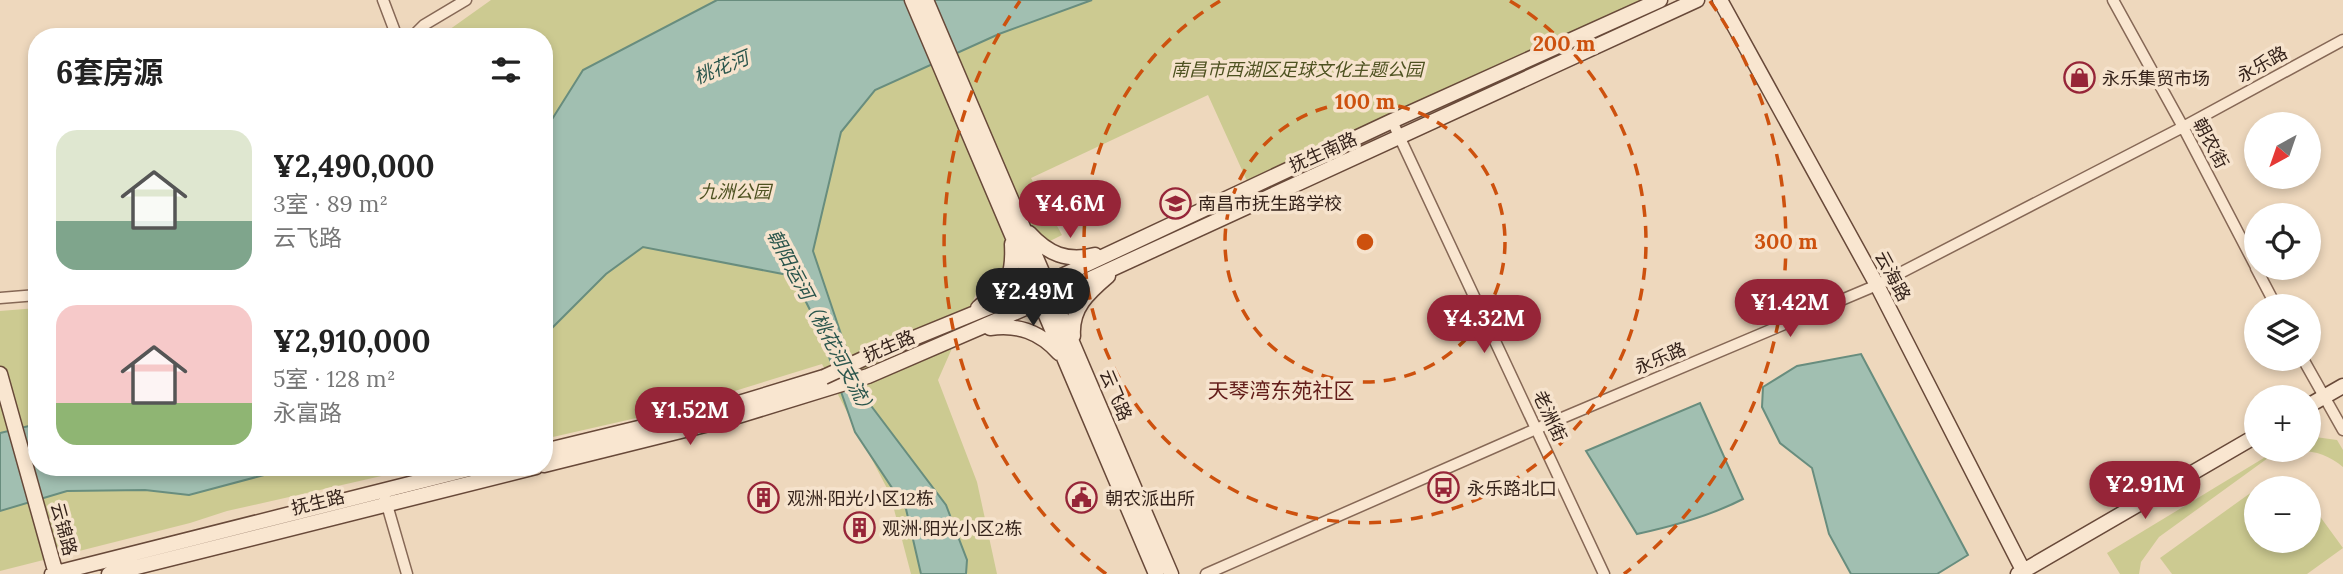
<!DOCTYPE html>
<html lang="zh">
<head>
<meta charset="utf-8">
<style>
	:root { --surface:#fff; --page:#f6f6f6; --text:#222; --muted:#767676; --accent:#962538 }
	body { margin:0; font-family:Lora,"Noto Sans SC",serif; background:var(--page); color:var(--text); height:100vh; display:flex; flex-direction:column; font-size:26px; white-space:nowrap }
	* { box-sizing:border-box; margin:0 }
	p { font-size:23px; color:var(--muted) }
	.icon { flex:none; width:38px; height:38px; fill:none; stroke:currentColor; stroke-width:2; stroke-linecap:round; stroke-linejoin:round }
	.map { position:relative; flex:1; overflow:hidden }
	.details { position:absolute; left:28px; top:28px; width:525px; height:448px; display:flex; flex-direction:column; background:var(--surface); border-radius:28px; box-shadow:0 4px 10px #0003 }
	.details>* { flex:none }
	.needle { width:46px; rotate:220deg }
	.controls { position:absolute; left:2244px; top:112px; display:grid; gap:14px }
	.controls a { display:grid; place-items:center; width:77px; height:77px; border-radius:50%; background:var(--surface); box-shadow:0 4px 10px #0003; font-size:35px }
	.price { position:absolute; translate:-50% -60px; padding:0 16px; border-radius:24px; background:var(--accent); color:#fff; font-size:23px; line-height:46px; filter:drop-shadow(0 2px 4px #0008) }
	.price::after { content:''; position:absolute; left:50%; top:42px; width:21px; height:16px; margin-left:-10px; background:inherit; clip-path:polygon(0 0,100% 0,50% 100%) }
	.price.current { background:#222; color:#fff }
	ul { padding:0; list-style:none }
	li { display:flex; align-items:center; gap:21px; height:175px; padding:0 28px }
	li span { display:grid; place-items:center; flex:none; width:196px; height:140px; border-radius:21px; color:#555 }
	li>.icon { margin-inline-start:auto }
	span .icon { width:84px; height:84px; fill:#fffc; stroke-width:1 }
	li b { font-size:30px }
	h2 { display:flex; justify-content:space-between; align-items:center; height:84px; padding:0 28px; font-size:30px }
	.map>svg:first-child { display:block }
</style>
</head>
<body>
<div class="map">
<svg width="2343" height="574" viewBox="0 0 2343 574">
	<rect width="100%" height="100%" fill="#eed8bd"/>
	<path fill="#ccca91" d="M491,0H1649L1247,181L1208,95L1031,178L1062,235L1008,262L976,294L938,380L977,482L997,574H911L890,494L822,364L676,409L544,439V37H439Z
		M37,308V467H421L227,511L190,523L0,571V311Z
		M2308,436L2337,440L2343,450V467C2319,447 2295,448 2268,458L2159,537L2141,562L2139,574H2120L2107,553L2277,450H2308Z
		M2256,489V541H2308V500L2343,548L2307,574H2172L2160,558Z"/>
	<path fill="#a1bfb1" stroke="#688d7e" stroke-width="2" d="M717,0H1092L999,34L875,90L841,132L813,251L844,343L869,403L946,505L967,560L966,574H921L906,509L855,432L819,328L793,276L643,247L606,274L544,336V132L583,70Z
		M1861,354L1968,555L1937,574H1851L1829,534L1812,468L1780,443L1762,407L1763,387L1797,366Z
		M1700,403L1743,499C1710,516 1674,526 1637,534L1586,451Z
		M37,424V467H294L189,495L145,490L67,491L0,511V433Z"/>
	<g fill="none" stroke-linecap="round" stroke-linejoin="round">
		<defs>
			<path id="street" d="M383,0L397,37
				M2113,0L2183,127L2256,267
				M412,37L424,25L466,0
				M1392,121L1604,574
				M2256,268L2276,306
				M0,298L37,295
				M2303,359L2343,430
				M383,491L407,574
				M1206,574L1536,429L1877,285L2183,127L2343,40"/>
			<path id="secondary" d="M912,0L1156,574
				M926,0L1171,574
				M1720,0L1877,285L2025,574
				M1029,233C1048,254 1067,262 1095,255
				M978,308C1005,284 1014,283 1012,244
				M990,328C1018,324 1040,332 1059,353
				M1073,336C1071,308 1088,293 1108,276
				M865,358L1034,289L1392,121L1660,0
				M0,374L56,574
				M2308,406L2343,386
				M544,451L729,406L824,377
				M544,465L725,420L868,376L1053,296L1697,0
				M52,574L477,467
				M109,574L536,467
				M2018,574L2256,436"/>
		</defs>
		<use href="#street" stroke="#866856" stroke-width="13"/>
		<use href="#secondary" stroke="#684939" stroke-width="17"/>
		<use href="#street" stroke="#f9e6d0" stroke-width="10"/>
		<use href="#secondary" stroke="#f9e6d0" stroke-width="14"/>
		<defs>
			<path id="secondary-bridge" d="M824,377L865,358"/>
		</defs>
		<use href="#secondary-bridge" stroke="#684939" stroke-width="17" stroke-linecap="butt"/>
		<use href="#secondary-bridge" stroke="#f9e6d0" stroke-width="14"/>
	</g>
	<g fill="none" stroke="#cd510e" stroke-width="3.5" stroke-dasharray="12 9">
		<circle cx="1365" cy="242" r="140"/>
		<path d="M1510 1A281 281 0 1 1 1220 1"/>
		<path d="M1106 574A421 421 0 0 1 1020 1M1710 1A421 421 0 0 1 1624 574"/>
	</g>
	<defs>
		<symbol id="shop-ring" viewBox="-11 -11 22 22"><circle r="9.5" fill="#f6e3cd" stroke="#962538" stroke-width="1.5"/><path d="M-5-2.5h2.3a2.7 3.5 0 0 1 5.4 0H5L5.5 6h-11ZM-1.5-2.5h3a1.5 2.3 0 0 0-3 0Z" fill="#962538"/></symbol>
		<symbol id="school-ring" viewBox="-11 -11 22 22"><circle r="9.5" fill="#f6e3cd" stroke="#962538" stroke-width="1.5"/><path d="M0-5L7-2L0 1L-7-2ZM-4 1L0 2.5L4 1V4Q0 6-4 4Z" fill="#962538"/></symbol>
		<symbol id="bus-ring" viewBox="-11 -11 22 22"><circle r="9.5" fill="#f6e3cd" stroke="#962538" stroke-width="1.5"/><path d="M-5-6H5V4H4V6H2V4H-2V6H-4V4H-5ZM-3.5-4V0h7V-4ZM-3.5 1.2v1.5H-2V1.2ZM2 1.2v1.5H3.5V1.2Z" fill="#962538"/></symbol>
		<symbol id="building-ring" viewBox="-11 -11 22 22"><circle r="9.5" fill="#f6e3cd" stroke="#962538" stroke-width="1.5"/><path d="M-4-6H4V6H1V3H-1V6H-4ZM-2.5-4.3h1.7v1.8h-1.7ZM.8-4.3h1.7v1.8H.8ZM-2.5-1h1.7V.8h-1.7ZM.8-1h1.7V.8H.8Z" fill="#962538"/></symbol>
		<symbol id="civic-ring" viewBox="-11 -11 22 22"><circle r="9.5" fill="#f6e3cd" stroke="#962538" stroke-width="1.5"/><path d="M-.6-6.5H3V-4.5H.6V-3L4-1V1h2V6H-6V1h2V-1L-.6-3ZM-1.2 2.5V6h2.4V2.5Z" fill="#962538"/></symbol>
	</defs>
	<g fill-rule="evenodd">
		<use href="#shop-ring" x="2062" y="60" width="35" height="35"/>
		<use href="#school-ring" x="1158" y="186" width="35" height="35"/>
		<use href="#bus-ring" x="1426" y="470" width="35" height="35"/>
		<use href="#building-ring" x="746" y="480" width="35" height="35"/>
		<use href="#civic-ring" x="1064" y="480" width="35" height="35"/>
		<use href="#building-ring" x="842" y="510" width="35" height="35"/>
	</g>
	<g text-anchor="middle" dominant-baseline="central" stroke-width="7" stroke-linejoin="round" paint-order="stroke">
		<g font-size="18" fill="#35231b" stroke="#f6e3cd">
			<text transform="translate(2262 64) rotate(-29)">永乐路</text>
			<text transform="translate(2211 143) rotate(62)">朝农街</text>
			<text transform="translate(1323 152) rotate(-24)">抚生南路</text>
			<text transform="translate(1893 276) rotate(62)">云海路</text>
			<text transform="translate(889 346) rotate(-23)">抚生路</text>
			<text transform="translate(1660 358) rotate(-23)">永乐路</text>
			<text transform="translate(1116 395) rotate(67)">云飞路</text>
			<text transform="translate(1550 416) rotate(65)">老洲街</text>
			<text transform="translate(318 502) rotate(-14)">抚生路</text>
			<text transform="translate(64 529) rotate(75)">云锦路</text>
		</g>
		<g font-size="18" font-style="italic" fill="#4e5221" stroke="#f6e3cd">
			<text x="1297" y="69">南昌市西湖区足球文化主题公园</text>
			<text x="735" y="191">九洲公园</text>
		</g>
		<g font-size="18" fill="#35231b" stroke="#f6e3cd" text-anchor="start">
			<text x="2102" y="78">永乐集贸市场</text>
			<text x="1198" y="203">南昌市抚生路学校</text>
			<text x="1467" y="488">永乐路北口</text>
			<text x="787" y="498">观洲·阳光小区12栋</text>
			<text x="1105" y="498">朝农派出所</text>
			<text x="882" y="528">观洲·阳光小区2栋</text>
		</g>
		<g font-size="19" font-style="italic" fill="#2a554c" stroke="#f6e3cd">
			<text transform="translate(721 67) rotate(-22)">桃花河</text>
			<text transform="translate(822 323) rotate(62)">朝阳运河（桃花河支流）</text>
		</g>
		<g font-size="21" fill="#631d1a" stroke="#f6e3cd">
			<text x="1281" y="390">天琴湾东苑社区</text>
		</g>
	</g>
	<circle cx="1365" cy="242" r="10" fill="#cd510e" stroke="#f6e3cd" stroke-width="3.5"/>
	<g font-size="21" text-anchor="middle" font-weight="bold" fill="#cd510e" stroke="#f6e3cd" stroke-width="7" stroke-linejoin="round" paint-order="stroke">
		<text x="1564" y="51">200 m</text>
		<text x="1365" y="109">100 m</text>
		<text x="1786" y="249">300 m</text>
	</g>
</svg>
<div class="controls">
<a><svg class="needle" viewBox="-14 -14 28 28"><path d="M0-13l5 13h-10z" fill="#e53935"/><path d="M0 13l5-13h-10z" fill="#767676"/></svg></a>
<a><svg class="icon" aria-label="locate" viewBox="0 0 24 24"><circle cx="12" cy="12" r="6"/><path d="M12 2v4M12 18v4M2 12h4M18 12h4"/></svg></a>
<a><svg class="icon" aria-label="layers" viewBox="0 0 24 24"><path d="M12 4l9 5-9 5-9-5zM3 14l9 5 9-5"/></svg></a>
<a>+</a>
<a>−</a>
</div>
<b class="price" style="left:1070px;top:240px">¥4.6M</b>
<b class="price current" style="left:1033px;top:328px">¥2.49M</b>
<b class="price" style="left:1790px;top:339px">¥1.42M</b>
<b class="price" style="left:1484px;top:355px">¥4.32M</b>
<b class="price" style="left:690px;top:447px">¥1.52M</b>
<b class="price" style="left:2145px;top:521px">¥2.91M</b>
<section class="details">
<h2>6套房源<svg class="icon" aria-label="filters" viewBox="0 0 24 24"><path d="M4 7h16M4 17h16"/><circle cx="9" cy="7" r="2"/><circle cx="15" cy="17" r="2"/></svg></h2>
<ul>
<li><span style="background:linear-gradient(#dfe7d0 65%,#7fa58c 0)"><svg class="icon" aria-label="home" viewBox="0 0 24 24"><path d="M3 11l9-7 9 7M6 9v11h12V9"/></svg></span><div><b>¥2,490,000</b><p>3室 · 89 m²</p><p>云飞路</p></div></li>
<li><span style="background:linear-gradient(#f6c9c9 70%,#8fb573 0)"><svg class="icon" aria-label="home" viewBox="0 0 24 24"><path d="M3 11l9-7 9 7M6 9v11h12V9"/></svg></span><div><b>¥2,910,000</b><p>5室 · 128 m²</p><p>永富路</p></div></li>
</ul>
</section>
</div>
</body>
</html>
